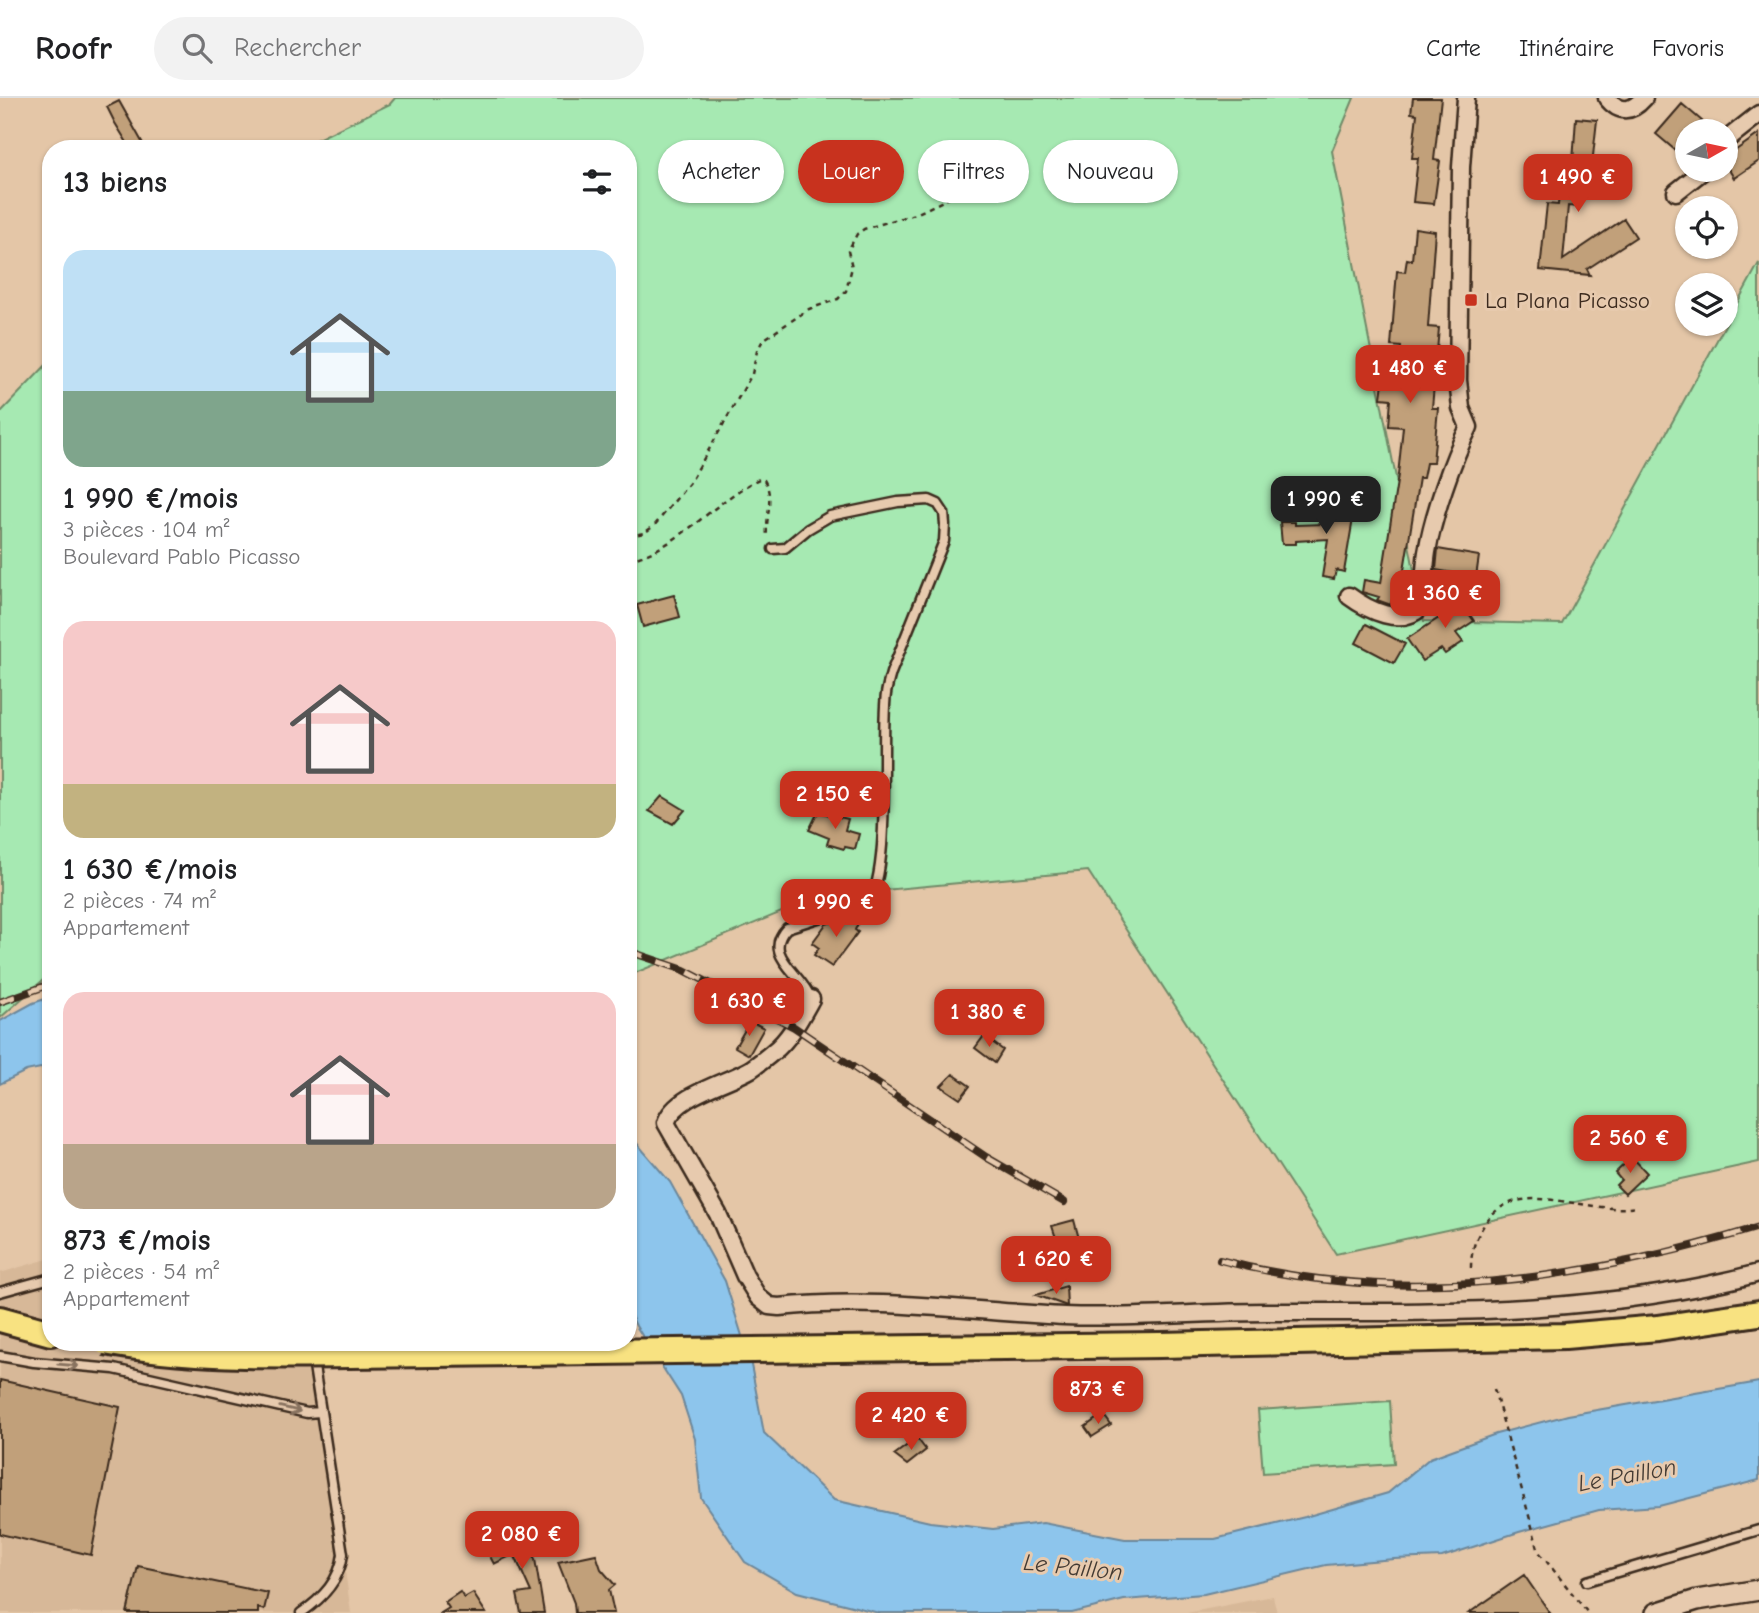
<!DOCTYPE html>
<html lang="fr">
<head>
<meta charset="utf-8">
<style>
	:root { --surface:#fff; --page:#f2f2f2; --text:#202124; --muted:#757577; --line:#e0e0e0; --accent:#c8321e }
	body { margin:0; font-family:"Comic Neue",sans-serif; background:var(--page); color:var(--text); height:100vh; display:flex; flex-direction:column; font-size:26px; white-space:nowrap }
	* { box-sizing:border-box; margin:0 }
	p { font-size:23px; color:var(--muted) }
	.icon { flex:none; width:38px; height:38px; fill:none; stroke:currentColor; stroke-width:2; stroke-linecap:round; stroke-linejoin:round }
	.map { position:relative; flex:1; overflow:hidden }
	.sheet { position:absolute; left:42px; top:42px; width:595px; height:1211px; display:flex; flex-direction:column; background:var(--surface); border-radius:28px; box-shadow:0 2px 5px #0004 }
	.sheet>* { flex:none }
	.hud { position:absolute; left:658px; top:42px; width:665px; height:63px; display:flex; gap:14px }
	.needle { width:46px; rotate:81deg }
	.fabs { position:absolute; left:1675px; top:21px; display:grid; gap:14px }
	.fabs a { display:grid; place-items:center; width:63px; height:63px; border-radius:50%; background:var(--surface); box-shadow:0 2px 5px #0004; font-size:35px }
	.price { position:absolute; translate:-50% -60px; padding:0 16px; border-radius:14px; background:var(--accent); color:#fff; font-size:23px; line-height:46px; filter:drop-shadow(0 2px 4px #0008) }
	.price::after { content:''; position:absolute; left:50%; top:42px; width:21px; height:16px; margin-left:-10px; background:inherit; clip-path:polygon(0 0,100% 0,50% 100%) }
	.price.selected { background:#222; color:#fff }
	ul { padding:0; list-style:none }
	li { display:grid; align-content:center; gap:14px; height:371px; padding:0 21px }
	li span { display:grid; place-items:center; height:217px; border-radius:21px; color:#555 }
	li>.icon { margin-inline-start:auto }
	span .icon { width:126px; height:126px; fill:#fffc; stroke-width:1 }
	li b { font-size:30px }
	h2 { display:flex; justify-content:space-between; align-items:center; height:84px; padding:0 21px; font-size:30px }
	.tag { padding:0 24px; border-radius:32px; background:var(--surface); box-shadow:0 2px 5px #0004; font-size:24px; line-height:63px }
	.tag.selected { background:var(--accent); color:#fff }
	header { display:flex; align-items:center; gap:42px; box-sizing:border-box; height:98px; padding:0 35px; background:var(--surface); border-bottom:2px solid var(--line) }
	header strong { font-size:33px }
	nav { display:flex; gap:38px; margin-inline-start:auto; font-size:24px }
	.search { width:490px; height:63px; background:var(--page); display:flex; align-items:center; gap:18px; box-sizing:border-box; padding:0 24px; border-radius:38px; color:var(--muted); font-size:26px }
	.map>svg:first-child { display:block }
</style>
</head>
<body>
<header>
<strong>Roofr</strong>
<div class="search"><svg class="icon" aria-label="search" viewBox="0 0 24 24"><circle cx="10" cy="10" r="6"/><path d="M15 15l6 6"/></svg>Rechercher</div>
<nav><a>Carte</a><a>Itinéraire</a><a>Favoris</a></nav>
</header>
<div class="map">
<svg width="1759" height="1515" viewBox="0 0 1759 1515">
	<rect width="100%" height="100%" fill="#e4c6a7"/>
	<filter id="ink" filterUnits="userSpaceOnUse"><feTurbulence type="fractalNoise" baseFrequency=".0143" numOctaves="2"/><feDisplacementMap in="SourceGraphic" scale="14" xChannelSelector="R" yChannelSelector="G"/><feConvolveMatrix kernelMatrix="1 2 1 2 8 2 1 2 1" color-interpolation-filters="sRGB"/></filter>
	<g filter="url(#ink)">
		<path fill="#d7b898" d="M51,1160V1244H313L351,1515H0V1175Z
			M1273,1498L1277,1515H1187Z"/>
		<path fill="#a6e9b2" stroke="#708a68" stroke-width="2" d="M395,0H1354L1332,53L1424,523L1562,526L1759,165V1064L1336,1156L1088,773L820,798L628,878V51H297L390,6Z
			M51,262V875L0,920V315Z
			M1390,1303L1394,1366L1263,1375L1258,1312Z"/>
		<path fill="#8dc5ec" stroke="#6c879a" stroke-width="2" d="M51,899V968L26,973L0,986V923L33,905Z
			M628,1035L670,1084L725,1183L751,1267L764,1335L834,1402L930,1424L993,1431L1043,1425L1125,1441H1215L1305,1419L1388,1395L1430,1360L1496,1336L1568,1317L1759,1284V1382L1659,1408L1599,1412L1519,1434L1442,1459L1394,1461L1326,1467L1204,1496L1124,1502L1072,1515H879L797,1494L745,1464L701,1400L695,1341L681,1298L636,1228L628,1212Z"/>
		<path fill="#c1a07a" stroke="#3b2a1e" stroke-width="2" d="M1413,0H1441L1434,62L1440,63L1434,106L1413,104L1418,60H1412L1417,16L1411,15Z
			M119,3L146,51H131L115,25L107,9Z
			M1682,6L1702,23L1692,33H1687V39L1675,52L1656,36Z
			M1576,20L1597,22L1592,67L1583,66L1578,109L1568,108L1563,162L1624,121L1636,139L1587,171L1590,177L1540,172L1547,106L1558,107L1562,64H1573Z
			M1759,36V63L1734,80L1726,67V59Z
			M1415,130L1435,133L1428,229L1439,230L1432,310H1438L1433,365H1426L1423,380H1419L1399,503L1392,502L1391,507L1377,502L1379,499L1362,494L1364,482L1381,485L1398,377L1403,329L1389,328L1391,301L1381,300L1383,284L1397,285L1401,249L1391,248L1397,173L1405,174L1407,161L1412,162Z
			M1325,404L1355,409L1344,474L1336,472L1334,481L1322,479L1328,441L1296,443V446H1282L1280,424H1295V427L1324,426Z
			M1438,451L1479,458L1476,479L1436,472Z
			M1477,495L1485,507L1470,517L1474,523L1456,535L1463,544L1445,556L1441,551L1422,563L1407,541Z
			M674,497L680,519L643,529L637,507Z
			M1366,526L1405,546L1394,565L1356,545Z
			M662,698L685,712L673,726L649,713Z
			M818,714L848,721L845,732L859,736L855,751L845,749L844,751L827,746L829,740L809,732Z
			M863,814L855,832L858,834L832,869L814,857L819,850L812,845L826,826Z
			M750,923L764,930L749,957L735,949Z
			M984,938L1003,952L995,965L975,950Z
			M953,976L970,988L960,1001L941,988Z
			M1632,1059L1647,1075L1625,1096L1616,1087L1621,1082L1615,1075Z
			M1074,1122L1082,1152L1084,1176L1059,1179L1049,1142L1056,1140L1052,1128Z
			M1066,1188L1067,1208L1036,1197Z
			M0,1282L120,1309L91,1457L0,1436Z
			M1103,1316L1111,1327L1092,1339L1085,1329Z
			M917,1340L926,1352L907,1367L894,1357Z
			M521,1435L535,1461L544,1515H521L517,1496L531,1494L514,1456L494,1466L487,1453Z
			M596,1456L601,1471L615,1487L609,1492L614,1515H575L574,1505L558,1464Z
			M138,1468L268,1495L264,1512L258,1510V1515H127Z
			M1524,1477L1550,1515H1469Z
			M460,1494L464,1500L473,1495L486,1515H441L449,1510L445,1504Z"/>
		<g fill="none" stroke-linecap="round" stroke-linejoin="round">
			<defs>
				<path id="service" d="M773,451L785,450L808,431L830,418L898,404L929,402L938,406L944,415L945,426L944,443L891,575C889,582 887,589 886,596C880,639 892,776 868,804L787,830C761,857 802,875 811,901
					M0,1194L51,1180
					M0,1258L34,1264L114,1271L307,1315L320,1314
					M1587,1483L1759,1432
					M301,1515C323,1500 340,1482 343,1456L313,1262L307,1244"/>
				<path id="minor" d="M1607,0C1619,15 1631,15 1644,0
					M1726,42L1759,16
					M1676,94L1704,72
					M1349,498C1368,512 1401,529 1421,509C1425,491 1424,473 1427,454C1433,418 1452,362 1469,329L1461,310L1458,282L1461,69L1466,0
					M811,901C801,919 789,942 773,954C766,960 758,966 751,971C728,985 674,997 666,1025L718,1116L745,1178L758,1199L769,1208L779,1209C874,1199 968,1213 1064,1218C1131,1221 1198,1214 1265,1214C1430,1214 1598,1218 1759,1175"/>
				<path id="tertiary" d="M1656,1515L1697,1502L1759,1492"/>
				<path id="primary" d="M0,1221L51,1235
					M349,1257L1160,1247L1565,1238L1658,1230L1759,1215"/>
			</defs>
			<use href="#service" stroke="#3b2a1e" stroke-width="13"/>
			<use href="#minor" stroke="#3b2a1e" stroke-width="21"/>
			<use href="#tertiary" stroke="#3b2a1e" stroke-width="24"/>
			<use href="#primary" stroke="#3b2a1e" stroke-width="30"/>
			<path stroke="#3b2a1e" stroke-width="2.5" stroke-dasharray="5 5" stroke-linecap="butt" d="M628,438L644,435L654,428L691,383L752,276L757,253L763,242L809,211L838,201L846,193L852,169L848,153L857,136L864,131L918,115L949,100
				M628,462C677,452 715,402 759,381L764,382C775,399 765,420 767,439
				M1471,1170C1471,1151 1476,1139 1486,1124C1518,1077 1589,1118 1636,1109
				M1494,1291L1539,1454L1588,1515"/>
			<use href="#service" stroke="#e7caae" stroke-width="8"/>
			<use href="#minor" stroke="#e7caae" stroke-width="16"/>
			<use href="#tertiary" stroke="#e7caae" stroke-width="19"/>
			<use href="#primary" stroke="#f8e281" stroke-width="24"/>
			<defs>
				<path id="rail" d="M628,853L684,872L794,929L986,1059L1064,1104
					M0,904L51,886
					M1220,1162C1399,1210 1585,1182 1759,1129"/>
			</defs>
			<use href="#rail" stroke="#3b2a1e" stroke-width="8"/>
			<use href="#rail" stroke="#e7caae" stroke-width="5" stroke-dasharray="16" stroke-linecap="butt"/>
			<defs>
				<path id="primary-bridge" d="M105,1244C185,1259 268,1258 349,1257"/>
			</defs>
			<use href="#primary-bridge" stroke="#3b2a1e" stroke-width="30" stroke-linecap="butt"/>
			<use href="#primary-bridge" stroke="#f8e281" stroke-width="24"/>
		</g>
		<defs><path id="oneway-shaft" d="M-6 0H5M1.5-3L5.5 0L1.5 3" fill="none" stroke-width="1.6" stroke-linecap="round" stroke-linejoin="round" transform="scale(1.75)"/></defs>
		<g stroke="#88725f">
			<use href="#oneway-shaft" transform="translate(68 1267) rotate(5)"/>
			<use href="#oneway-shaft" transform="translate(290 1311) rotate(13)"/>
		</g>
	</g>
	<rect fill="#c8321e" stroke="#e7caae" stroke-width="2.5" x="1464" y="195" width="14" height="14" rx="3.5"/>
	<g text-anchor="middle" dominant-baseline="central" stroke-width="6" stroke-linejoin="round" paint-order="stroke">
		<g font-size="23" fill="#3b2a1e" stroke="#e7caae" text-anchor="start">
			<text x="1485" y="202">La Plana Picasso</text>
		</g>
		<g font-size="24" font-style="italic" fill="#433a33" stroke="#e7caae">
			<text transform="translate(1627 1377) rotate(-10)">Le Paillon</text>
			<text transform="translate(1073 1469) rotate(6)">Le Paillon</text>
		</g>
	</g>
</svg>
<div class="fabs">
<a><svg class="needle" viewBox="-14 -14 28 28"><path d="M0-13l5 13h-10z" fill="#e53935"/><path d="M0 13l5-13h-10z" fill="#757577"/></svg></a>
<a><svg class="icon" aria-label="locate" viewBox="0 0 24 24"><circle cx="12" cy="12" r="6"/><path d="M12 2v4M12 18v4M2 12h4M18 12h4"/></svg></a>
<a><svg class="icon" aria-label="layers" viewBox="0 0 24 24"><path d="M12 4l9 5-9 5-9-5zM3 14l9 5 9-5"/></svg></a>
</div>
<b class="price" style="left:1578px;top:116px">1 490 €</b>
<b class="price" style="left:1410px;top:307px">1 480 €</b>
<b class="price selected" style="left:1326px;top:438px">1 990 €</b>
<b class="price" style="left:1445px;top:532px">1 360 €</b>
<b class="price" style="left:835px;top:733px">2 150 €</b>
<b class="price" style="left:836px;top:841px">1 990 €</b>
<b class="price" style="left:749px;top:940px">1 630 €</b>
<b class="price" style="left:989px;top:951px">1 380 €</b>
<b class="price" style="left:1630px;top:1077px">2 560 €</b>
<b class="price" style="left:1056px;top:1198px">1 620 €</b>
<b class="price" style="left:1098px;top:1328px">873 €</b>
<b class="price" style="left:911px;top:1354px">2 420 €</b>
<b class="price" style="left:522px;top:1473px">2 080 €</b>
<div class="hud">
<a class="tag">Acheter</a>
<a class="tag selected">Louer</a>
<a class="tag">Filtres</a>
<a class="tag">Nouveau</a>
</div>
<section class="sheet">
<h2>13 biens<svg class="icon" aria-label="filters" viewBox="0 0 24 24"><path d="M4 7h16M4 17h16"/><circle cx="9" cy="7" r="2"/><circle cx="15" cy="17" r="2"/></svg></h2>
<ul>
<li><span style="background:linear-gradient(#bfe0f5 65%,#7fa58c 0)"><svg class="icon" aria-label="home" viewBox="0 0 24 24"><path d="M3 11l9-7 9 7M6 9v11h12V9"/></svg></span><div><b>1 990 €/mois</b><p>3 pièces · 104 m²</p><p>Boulevard Pablo Picasso</p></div></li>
<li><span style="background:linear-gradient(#f6c9c9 75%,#c2b280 0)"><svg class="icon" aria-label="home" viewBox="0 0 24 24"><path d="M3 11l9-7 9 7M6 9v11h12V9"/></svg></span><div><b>1 630 €/mois</b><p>2 pièces · 74 m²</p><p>Appartement</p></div></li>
<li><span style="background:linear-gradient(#f6c9c9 70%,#b9a48a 0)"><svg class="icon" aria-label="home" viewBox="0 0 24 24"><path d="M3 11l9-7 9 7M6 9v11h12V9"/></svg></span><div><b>873 €/mois</b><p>2 pièces · 54 m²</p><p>Appartement</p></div></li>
</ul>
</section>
</div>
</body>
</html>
